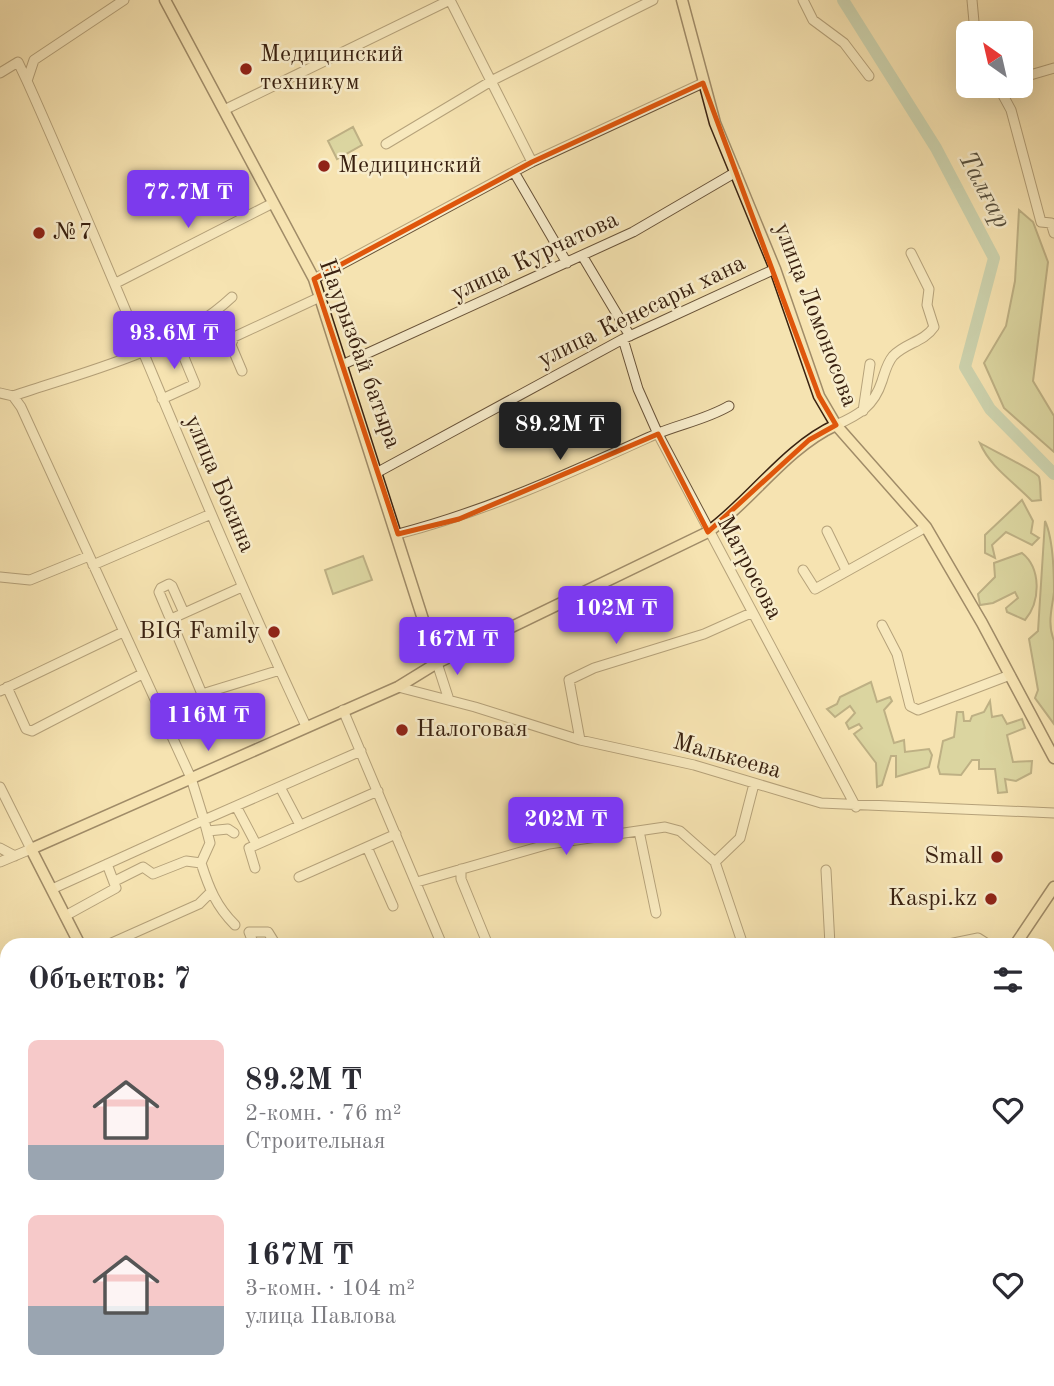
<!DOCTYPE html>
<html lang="ru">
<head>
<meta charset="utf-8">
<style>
	:root { --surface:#fff; --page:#f2f2f3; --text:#2b2b33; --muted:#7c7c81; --accent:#7c3aed }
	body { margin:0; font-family:"Old Standard TT",serif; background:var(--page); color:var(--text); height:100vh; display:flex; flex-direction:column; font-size:26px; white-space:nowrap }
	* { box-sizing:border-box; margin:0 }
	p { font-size:23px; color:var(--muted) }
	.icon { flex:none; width:38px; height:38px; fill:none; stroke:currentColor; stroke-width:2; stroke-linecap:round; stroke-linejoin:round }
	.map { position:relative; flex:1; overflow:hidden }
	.details { position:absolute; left:0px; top:938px; width:1055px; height:448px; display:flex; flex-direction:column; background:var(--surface); border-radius:21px 21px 0 0; box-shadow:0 7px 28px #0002 }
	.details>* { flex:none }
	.needle { width:46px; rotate:326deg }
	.buttons { position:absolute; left:956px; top:21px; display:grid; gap:14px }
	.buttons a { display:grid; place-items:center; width:77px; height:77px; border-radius:10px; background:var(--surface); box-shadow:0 7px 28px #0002; font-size:35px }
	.price { position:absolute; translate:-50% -60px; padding:0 16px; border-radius:7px; background:var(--accent); color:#fff; font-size:23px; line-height:46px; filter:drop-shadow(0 2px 4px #0008) }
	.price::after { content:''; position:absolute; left:50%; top:42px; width:21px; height:16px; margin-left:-10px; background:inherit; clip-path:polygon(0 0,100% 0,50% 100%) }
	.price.on { background:#222; color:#fff }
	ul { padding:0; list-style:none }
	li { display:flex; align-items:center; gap:21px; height:175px; padding:0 28px }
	li span { display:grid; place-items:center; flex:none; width:196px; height:140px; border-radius:10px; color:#555 }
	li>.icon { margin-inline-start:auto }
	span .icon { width:84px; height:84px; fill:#fffc; stroke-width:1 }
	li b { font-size:30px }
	h2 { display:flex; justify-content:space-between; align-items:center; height:84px; padding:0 28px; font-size:30px }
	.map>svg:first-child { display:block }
</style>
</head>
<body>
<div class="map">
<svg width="1054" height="1386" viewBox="0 0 1054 1386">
	<rect width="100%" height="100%" fill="#f5e3b1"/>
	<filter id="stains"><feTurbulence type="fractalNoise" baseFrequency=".00286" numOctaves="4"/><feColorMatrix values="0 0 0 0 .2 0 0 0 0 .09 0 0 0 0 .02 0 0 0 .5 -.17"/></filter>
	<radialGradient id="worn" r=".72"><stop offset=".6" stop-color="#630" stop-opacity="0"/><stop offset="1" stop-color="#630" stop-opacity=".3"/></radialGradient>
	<path fill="#bac48d" stroke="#7a724e" stroke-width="2" d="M353,127L362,145L337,159L328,141Z
		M1019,210L1033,222L1048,262L1033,381L1054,416V452L1004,408L984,363L1006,326L1015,281Z
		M980,443C990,449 1036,471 1039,477C1041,483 1040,494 1041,500L1032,501C1014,482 990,467 980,443Z
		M1022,500L1033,521L1031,533L1039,538L1032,545L1006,532L992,545L995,558L985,553V535Z
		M1045,521C1053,538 1054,572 1054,592C1052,609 1047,623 1054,641V724L1035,698L1038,690L1029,639L1038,631Z
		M1022,553C1041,568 1041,601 1025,620L1007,612L1006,608L1018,598L1015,592L993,603L980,605L978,594L995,577L994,563Z
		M363,556L372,580L333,594L325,570Z
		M871,682L877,702L890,697L892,701L884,710L894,743L904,740L905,752L929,749L932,755L929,767L896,777V756H891L882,785L877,787L876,763L854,734L862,728L859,724L849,729L846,723L855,713L850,706L835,717L827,709L837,704L840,697Z
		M990,701L992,717L1002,715L1007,724L1022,719L1025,728L1007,735L1013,762L1032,761L1031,773L1016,781L1005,779L1007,792L998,793L995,769H979V760H972L961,775L940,774L938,767L943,741L954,737L957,712H963L964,721H970L972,716L984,712Z"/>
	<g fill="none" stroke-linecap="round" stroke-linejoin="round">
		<path stroke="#9cbeaa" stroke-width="12" d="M843,0L936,148L994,258L965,367L990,409L1054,474"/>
		<defs>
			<path id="minor" d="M450,0L532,162
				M803,0L813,20L844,43L869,76
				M972,0L975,33
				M0,73L18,62L27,81C123,295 206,514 306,726
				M1020,78L1054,68
				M27,81L34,60L124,0
				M998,86L1011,110L1041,222L1051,223L1054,233
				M224,110L450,0
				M386,144L493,80L653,0
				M514,172L567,263
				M583,257L630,336
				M314,279L532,162L703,83
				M116,283L273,203
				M623,339L638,389L658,434L856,807
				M344,364L633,232L736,172
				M242,371L231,345L234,337L320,297
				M0,393L13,396L21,407L191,778L204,820L52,889
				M13,396C89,370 173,352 232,297
				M162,399L195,384L176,338
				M863,411L870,364
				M836,425C859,415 874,406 882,381C885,372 887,363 893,356C905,343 924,342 934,327L927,305L929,289L911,253
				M378,472L623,339L775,269
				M827,531L846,570
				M398,534C487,511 570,473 654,435C679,424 705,420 729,406
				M93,565L211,514
				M803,570L815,589L926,527
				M0,577L30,580L89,556
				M184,613L172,586L169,584L161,588L159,592L202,694L280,670
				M171,619L242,587
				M882,625L897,654L910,706L918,710L1010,675
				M437,663L449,700
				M7,687L26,729L32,731L142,674
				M398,687L475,707L580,740L694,765L821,803L1054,813
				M0,691L123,632
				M343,710L442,945
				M580,740L569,680L594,668L704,634L751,613
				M0,787L31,849L0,862
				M280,787L300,825
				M236,806L256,844
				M208,831L228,829L234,833
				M639,831L656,913
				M367,847L393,906
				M0,848L15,856
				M255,868L249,848L378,791
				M461,869V879L488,945
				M826,870L830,945
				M299,877L396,834
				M115,881L143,867L153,874L186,861L201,863
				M417,882L549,844L665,827L680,831L715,862
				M65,916L116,888L107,864
				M235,925C216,906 209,888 201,863L210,843L204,820L361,751
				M107,945L199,904L210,893
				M254,945L249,932H268L276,945
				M743,945L715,862L740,838L754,784
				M944,945L978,938L989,945
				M0,1151L7,1146
				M0,1303L7,1316
				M1048,1315L1054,1314
				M0,1344L7,1343
				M467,1379L471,1386
				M558,1379L561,1386
				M679,1379L681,1386
				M910,1379L912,1386
				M122,1386L138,1379"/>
			<path id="major" d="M165,0L314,279L437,663
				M682,0L715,123L775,269L819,396L836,425L926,527L982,623L1054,758
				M80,945L31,849L398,687L437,663L708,532C752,500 786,448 836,425
				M1015,945L1054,887
				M297,1379L301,1386
				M498,1386L512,1379"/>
		</defs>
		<use href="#minor" stroke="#685238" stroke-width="11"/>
		<use href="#major" stroke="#392110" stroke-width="13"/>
		<use href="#minor" stroke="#f8edcc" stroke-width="9"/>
		<use href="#major" stroke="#f5e3b1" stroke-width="10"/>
	</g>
	<path d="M0 0H1054V1386H0ZM703,83L819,396L836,425L809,440L708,532L658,434L459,519L398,534L314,279L532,162Z" fill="#f5e3b1" fill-opacity=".55" fill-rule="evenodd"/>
	<path fill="none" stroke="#df560c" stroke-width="5" stroke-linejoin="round" d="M703,83L819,396L836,425L809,440L708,532L658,434L459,519L398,534L314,279L532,162Z"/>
	<g fill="#8f2418" stroke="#f8edcc" stroke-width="2.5">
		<circle cx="246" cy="69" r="7"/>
		<circle cx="324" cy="166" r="7"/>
		<circle cx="39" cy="233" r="7"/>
		<circle cx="274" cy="632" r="7"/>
		<circle cx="402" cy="730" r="7"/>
		<circle cx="997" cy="857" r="7"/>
		<circle cx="991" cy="899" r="7"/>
	</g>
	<g text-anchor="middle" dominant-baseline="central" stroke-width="5" stroke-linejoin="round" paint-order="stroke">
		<g font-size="24" fill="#392110" stroke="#f8edcc" text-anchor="start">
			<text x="260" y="55">Медицинский<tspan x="260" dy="28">техникум</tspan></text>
			<text x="338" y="166">Медицинский</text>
			<text x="53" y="233">№7</text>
			<text x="260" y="632" text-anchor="end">BIG Family</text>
			<text x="416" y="730">Налоговая</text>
			<text x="983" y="857" text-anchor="end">Small</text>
			<text x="977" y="899" text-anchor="end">Kaspi.kz</text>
		</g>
		<g font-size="24" fill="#392110" stroke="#f8edcc">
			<text transform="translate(535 257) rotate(-25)">улица Курчатова</text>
			<text transform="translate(642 312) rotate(-26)">улица Кенесары хана</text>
			<text transform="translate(815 315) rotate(69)">улица Ломоносова</text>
			<text transform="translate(359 354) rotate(70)">Наурызбай батыра</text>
			<text transform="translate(219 484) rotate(67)">улица Бокина</text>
			<text transform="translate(749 568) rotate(62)">Матросова</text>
			<text transform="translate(727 757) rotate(16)">Малькеева</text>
		</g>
		<g font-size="26" font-style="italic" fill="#57503e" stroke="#f8edcc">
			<text transform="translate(984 190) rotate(62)">Талғар</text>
		</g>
	</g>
	<rect width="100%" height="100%" filter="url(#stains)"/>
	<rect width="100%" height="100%" fill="url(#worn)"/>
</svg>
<div class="buttons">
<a><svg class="needle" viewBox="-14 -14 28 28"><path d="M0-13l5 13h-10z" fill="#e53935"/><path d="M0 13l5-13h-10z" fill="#7c7c81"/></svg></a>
</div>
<b class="price" style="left:188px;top:230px">77.7M ₸</b>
<b class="price" style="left:174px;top:371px">93.6M ₸</b>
<b class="price on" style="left:560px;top:462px">89.2M ₸</b>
<b class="price" style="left:616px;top:646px">102M ₸</b>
<b class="price" style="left:457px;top:677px">167M ₸</b>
<b class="price" style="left:208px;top:753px">116M ₸</b>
<b class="price" style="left:566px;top:857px">202M ₸</b>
<section class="details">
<h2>Объектов: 7<svg class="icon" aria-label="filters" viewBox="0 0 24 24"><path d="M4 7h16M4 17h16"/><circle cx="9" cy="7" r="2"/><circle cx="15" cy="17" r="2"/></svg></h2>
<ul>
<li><span style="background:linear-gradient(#f6c9c9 75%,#9aa5b1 0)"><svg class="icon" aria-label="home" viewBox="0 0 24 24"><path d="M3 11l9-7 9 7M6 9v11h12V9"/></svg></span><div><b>89.2M ₸</b><p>2-комн. · 76 m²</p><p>Строительная</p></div><svg class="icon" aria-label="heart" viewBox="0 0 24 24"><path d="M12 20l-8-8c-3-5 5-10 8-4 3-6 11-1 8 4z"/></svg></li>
<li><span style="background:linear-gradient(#f6c9c9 65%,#9aa5b1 0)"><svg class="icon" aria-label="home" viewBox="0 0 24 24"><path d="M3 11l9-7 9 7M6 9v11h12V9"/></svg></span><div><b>167M ₸</b><p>3-комн. · 104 m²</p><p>улица Павлова</p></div><svg class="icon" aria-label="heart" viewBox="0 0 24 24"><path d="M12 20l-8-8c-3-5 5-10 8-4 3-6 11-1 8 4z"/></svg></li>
</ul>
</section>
</div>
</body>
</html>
